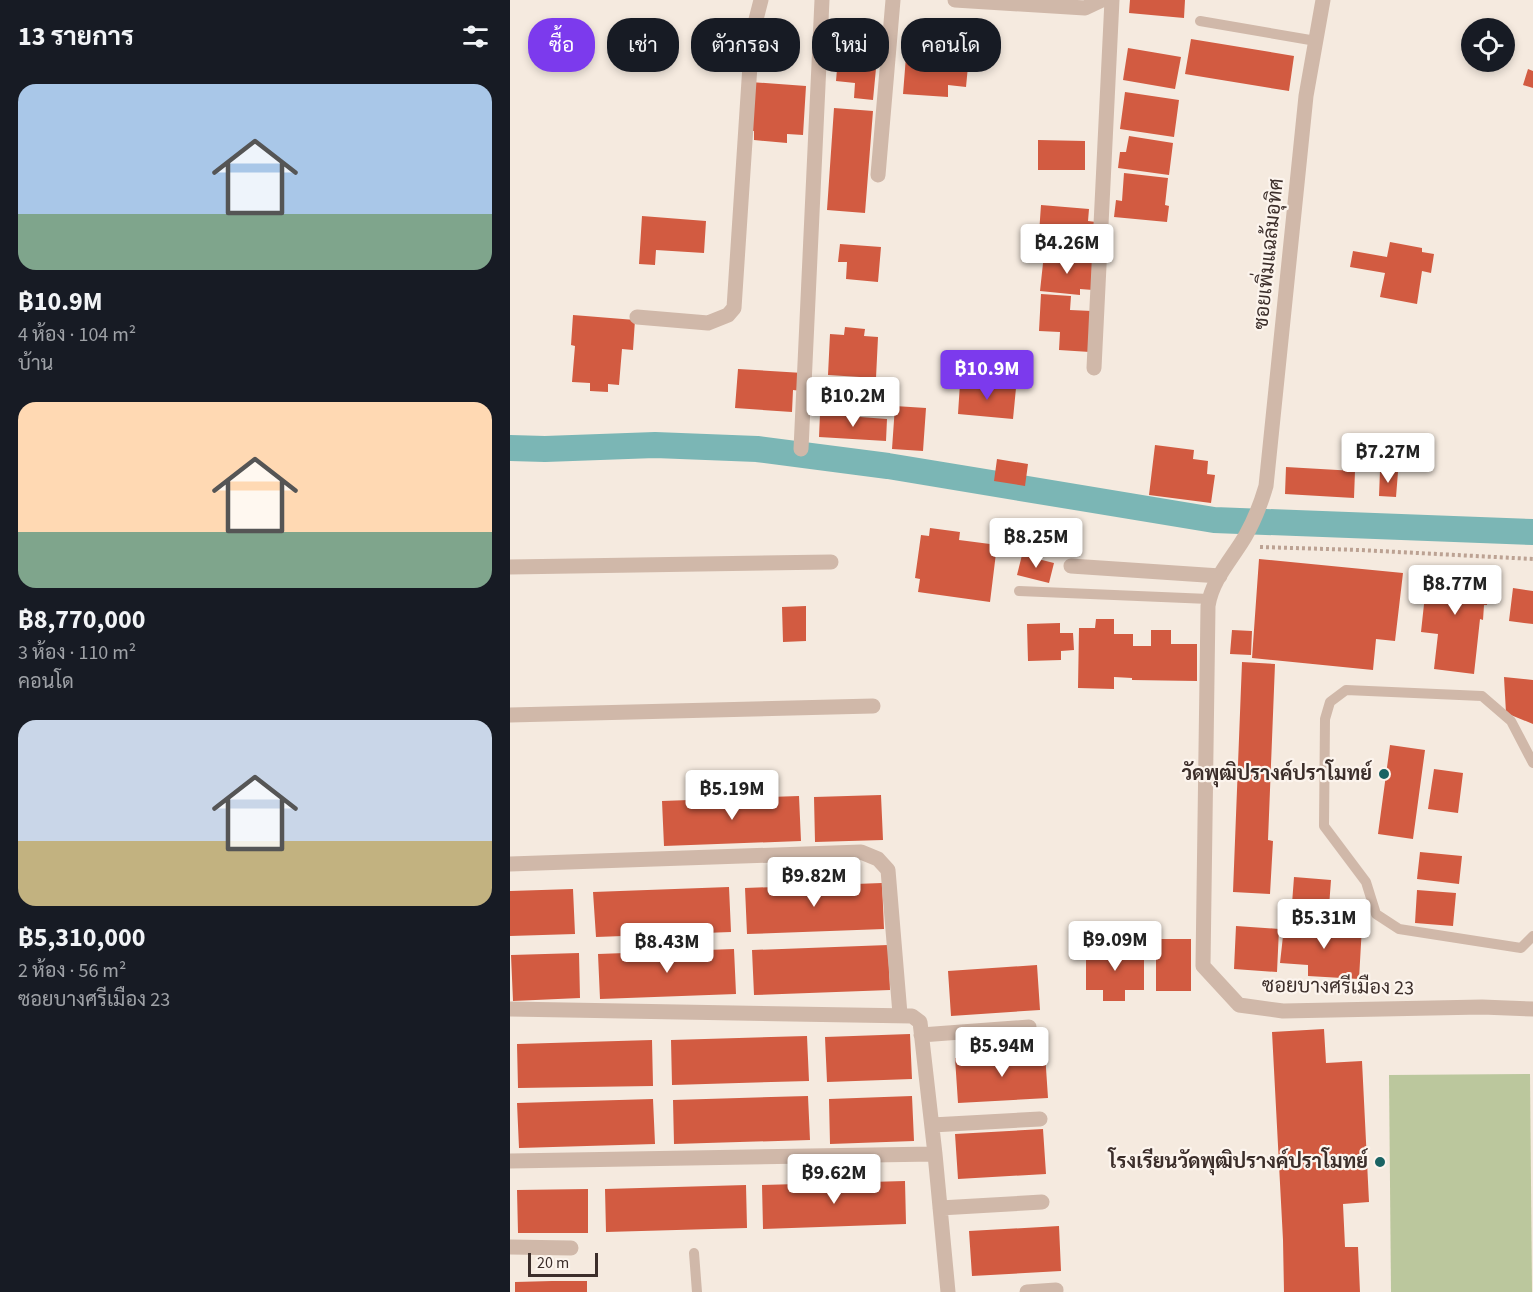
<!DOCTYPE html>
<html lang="th">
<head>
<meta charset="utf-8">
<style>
	:root { --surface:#171b24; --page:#20242c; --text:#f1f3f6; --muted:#9ea1a6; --accent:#7c3aed }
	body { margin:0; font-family:"Source Sans 3",Sarabun,sans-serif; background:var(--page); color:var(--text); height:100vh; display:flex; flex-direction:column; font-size:22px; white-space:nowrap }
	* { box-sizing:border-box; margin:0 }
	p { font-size:20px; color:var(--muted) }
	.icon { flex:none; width:33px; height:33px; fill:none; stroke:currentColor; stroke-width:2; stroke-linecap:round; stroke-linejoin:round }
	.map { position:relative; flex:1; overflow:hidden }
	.details { display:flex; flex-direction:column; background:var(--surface); width:510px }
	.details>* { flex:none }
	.guide { position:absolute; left:18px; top:18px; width:570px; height:54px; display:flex; gap:12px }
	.buttons { position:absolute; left:951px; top:18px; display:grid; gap:12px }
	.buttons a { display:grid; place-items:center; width:54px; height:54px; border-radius:50%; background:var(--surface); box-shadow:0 3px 9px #0003; font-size:30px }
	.scale { position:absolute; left:18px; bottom:15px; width:70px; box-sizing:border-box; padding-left:6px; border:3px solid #3c2e2a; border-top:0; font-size:16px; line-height:21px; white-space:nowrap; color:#3c2e2a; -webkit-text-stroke:4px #fcf4ed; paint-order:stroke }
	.price { position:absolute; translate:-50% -51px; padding:0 14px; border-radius:6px; background:#fff; color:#222; font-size:20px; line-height:39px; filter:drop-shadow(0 2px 3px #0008) }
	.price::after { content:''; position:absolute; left:50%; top:36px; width:18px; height:14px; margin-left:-9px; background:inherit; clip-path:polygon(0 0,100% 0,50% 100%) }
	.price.on { background:var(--accent); color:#fff }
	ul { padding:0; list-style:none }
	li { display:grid; align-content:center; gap:12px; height:318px; padding:0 18px }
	li span { display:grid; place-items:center; height:186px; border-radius:18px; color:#555 }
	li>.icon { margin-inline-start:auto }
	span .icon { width:108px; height:108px; fill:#fffc; stroke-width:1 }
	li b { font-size:26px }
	h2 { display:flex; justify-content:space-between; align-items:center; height:72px; padding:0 18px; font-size:26px }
	.pill { padding:0 21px; border-radius:24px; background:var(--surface); box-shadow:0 3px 9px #0003; font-size:21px; line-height:54px }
	.pill.on { background:var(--accent); color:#fff }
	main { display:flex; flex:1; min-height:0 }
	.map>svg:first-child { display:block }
</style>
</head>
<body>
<main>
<section class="details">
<h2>13 รายการ<svg class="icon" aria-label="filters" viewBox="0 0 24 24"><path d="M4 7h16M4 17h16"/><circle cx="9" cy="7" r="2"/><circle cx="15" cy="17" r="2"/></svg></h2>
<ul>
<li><span style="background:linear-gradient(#a9c7e8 70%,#7fa58c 0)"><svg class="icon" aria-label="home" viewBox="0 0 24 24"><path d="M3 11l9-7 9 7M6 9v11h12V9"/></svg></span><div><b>฿10.9M</b><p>4 ห้อง · 104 m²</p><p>บ้าน</p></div></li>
<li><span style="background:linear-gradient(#ffd9b3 70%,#7fa58c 0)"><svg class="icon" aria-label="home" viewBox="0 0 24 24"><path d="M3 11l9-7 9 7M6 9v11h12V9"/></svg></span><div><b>฿8,770,000</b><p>3 ห้อง · 110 m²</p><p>คอนโด</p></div></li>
<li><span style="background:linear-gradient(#c9d6e8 65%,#c2b280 0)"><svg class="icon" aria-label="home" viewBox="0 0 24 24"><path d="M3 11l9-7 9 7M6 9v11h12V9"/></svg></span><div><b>฿5,310,000</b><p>2 ห้อง · 56 m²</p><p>ซอยบางศรีเมือง 23</p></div></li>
</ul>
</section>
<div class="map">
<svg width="1023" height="1292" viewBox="0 0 1023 1292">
	<rect width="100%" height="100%" fill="#f5eadf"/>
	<path fill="#bbc79d" d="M1020,1074L1022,1292H881L879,1075Z"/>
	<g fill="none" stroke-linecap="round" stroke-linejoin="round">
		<path stroke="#7bb6b5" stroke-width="26" d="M0,448L35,449L145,445L247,449L378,466L704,520L1023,532"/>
	</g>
	<path fill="#d25b41" d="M620,0H675L674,18L619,13Z
		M331,22L370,26L363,100L344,98L345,83L326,81Z
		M443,34L461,35L456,87L438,85V97L393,94L397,44L441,48Z
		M681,39L784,56L779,91L675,74Z
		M618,48L671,57L665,89L613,80Z
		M1018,69L1023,71V88L1013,85Z
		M240,82L296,86L293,135L277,134V143L244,140V131H236Z
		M615,92L669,100L664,137L610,129Z
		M324,108L363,111L355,213L317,210Z
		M619,136L663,143L659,175L608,168L610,152H616Z
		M528,140L575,141V170H528Z
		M614,173L658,178L655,205L659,206L657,222L604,217L606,200L612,201Z
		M531,205L579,209L578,221L586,222L584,247H580L579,253L528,248Z
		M132,216L196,221L194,253L146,250L145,265L129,264Z
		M880,242L912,248V252L924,254L921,273L912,271L907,304L870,297L875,273L840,267L843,251L877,257Z
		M330,244L371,247L368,282L336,279L337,262H328Z
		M534,254L586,260L583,290L570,289V295L530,291Z
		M531,294L561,296L560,310L582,311L580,352L549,350L550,332L529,331Z
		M63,315L125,320L123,350L112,349L109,385L98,384V392L80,391V383L62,382L65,346L61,345Z
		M335,327L355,329L354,336L368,337L366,378L318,375L320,334L334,335Z
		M228,369L293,373L292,391L283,390L282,412L225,408Z
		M450,383L506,388L503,419L448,414Z
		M332,386L371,389L370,410L331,408Z
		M385,406L416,408L413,451L382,449Z
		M310,414L377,419L376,441L309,437Z
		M645,445L684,450L683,459L698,461L697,474L705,475L701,503L639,495Z
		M487,459L518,464L515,486L484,481Z
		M776,467L845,471L844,498L775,494Z
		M870,471L888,472L886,497L869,496Z
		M420,528L450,532L449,540L480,544L482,528L493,530L491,546L487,545L480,602L408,592L410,579L405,578L411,535L419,536Z
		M512,555L544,563L539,583L507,575Z
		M749,559L893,573L885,641L866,639L863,670L742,658Z
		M918,567L980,575L977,605H974L973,620L970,619L964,674L924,669L928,634L911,632Z
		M1003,588L1023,591V624L999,621Z
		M296,606V641L273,642L272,607Z
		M586,619H604V634H623V646H641V630H661V644H687V681L622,680V678L604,677V689L568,688L569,628H585Z
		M550,623V633H563L564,650L551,651V660L518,661L517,624Z
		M722,630L742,631L741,655L720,654Z
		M732,662L765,664L758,840L763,841L760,894L723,892Z
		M994,677L1023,680V724L996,713Z
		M880,745L915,750L903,839L868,834Z
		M924,769L953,773L948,813L918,809Z
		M371,795L373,840L305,842L304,797Z
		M289,796L291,841L154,846L152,801Z
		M910,852L952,856L949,884L907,879Z
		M784,877L821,880L818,920L781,917Z
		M372,883L374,929L237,934L235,888Z
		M219,887L221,932L86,937L83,892Z
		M63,889L65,934L0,936V891Z
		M907,890L946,893L943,926L905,923Z
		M801,923L852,926L849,979L798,976V965L770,963L774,927L801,929Z
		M726,926L769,929L767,972L724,969Z
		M646,939H681V991H646Z
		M378,945L380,990L244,995L242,950Z
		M224,949L226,994L90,999L88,954Z
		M576,950H634V990H615V1001H593V990H576Z
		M69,953L70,998L3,1001L1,955Z
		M527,965L530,1010L441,1016L438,971Z
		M814,1029L816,1063L852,1061L859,1202L833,1204L835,1247H848L850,1292H774L773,1240L762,1032Z
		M400,1034L402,1079L317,1082L315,1037Z
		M297,1036L299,1081L162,1085L161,1040Z
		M142,1040L143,1086L8,1088L7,1044Z
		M535,1053L538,1098L448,1103L445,1058Z
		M298,1096L300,1140L164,1144L163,1100Z
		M402,1096L404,1141L320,1144L319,1099Z
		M143,1099L145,1144L9,1148L7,1103Z
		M533,1129L536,1174L448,1179L445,1134Z
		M395,1181L396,1224L253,1229L252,1185Z
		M236,1185L237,1228L96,1232L95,1189Z
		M78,1189V1233H8L7,1190Z
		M549,1226L551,1271L462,1276L459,1231Z
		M42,1281H77V1292H5V1282Z"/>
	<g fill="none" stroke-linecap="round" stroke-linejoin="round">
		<path stroke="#bca293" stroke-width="4" stroke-dasharray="3 3" stroke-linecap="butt" d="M750,547L850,550L1023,559"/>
		<path stroke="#d0b8a9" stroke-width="10" d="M690,21L806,41
			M509,591L699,599
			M1023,763L1001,721L972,696L836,690L820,702L815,719L814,826L856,882L866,914L889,929L1011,948L1023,936
			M184,1253L187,1292"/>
		<path stroke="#d0b8a9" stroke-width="15" d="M445,0L575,8L592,0
			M813,0L796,96L756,486C751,503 745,519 736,535C723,558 702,579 698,606L693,966L729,1005L773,1011L972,1007L1023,1009
			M368,175L383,0
			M127,317L198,323L218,315L224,308L242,35L251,0
			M584,368L602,0
			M291,449L312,0
			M561,566L710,576
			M0,567L321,562
			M0,715L363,706
			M0,864L351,852L368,859L378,870L390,1014
			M0,1009L402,1016L410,1022L425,1154L438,1292
			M411,1035L519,1027
			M422,1125L530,1119
			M0,1161L425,1154
			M430,1208L532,1202
			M0,1247L61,1248
			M517,1292L546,1290"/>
	</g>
	<g fill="#1a6363" stroke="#fcf4ed" stroke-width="2">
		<circle cx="874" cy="774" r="6"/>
		<circle cx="870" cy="1162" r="6"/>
	</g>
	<g text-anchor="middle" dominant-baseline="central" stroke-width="4.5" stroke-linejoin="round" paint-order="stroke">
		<g font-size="20" fill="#3c2e2a" stroke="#fcf4ed">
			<text transform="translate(759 254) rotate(-84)">ซอยเพิ่มแฉล้มอุทิศ</text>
			<text transform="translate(828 987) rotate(1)">ซอยบางศรีเมือง 23</text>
		</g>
		<g font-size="20" font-weight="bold" fill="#3c2e2a" stroke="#fcf4ed" text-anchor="end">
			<text x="862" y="774">วัดพุฒิปรางค์ปราโมทย์</text>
			<text x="858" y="1162">โรงเรียนวัดพุฒิปรางค์ปราโมทย์</text>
		</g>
	</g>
</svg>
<div class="buttons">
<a><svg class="icon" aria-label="locate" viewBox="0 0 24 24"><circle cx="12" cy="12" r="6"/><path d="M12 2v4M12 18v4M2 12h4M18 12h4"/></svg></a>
</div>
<div class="scale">20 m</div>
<b class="price" style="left:557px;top:275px">฿4.26M</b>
<b class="price on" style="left:477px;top:401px">฿10.9M</b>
<b class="price" style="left:343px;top:428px">฿10.2M</b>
<b class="price" style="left:878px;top:484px">฿7.27M</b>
<b class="price" style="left:526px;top:569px">฿8.25M</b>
<b class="price" style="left:945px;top:616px">฿8.77M</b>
<b class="price" style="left:222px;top:821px">฿5.19M</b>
<b class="price" style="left:304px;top:908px">฿9.82M</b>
<b class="price" style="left:814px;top:950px">฿5.31M</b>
<b class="price" style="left:605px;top:972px">฿9.09M</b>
<b class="price" style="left:157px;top:974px">฿8.43M</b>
<b class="price" style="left:492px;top:1078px">฿5.94M</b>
<b class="price" style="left:324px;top:1205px">฿9.62M</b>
<div class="guide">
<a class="pill on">ซื้อ</a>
<a class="pill">เช่า</a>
<a class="pill">ตัวกรอง</a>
<a class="pill">ใหม่</a>
<a class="pill">คอนโด</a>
</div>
</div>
</main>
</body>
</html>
